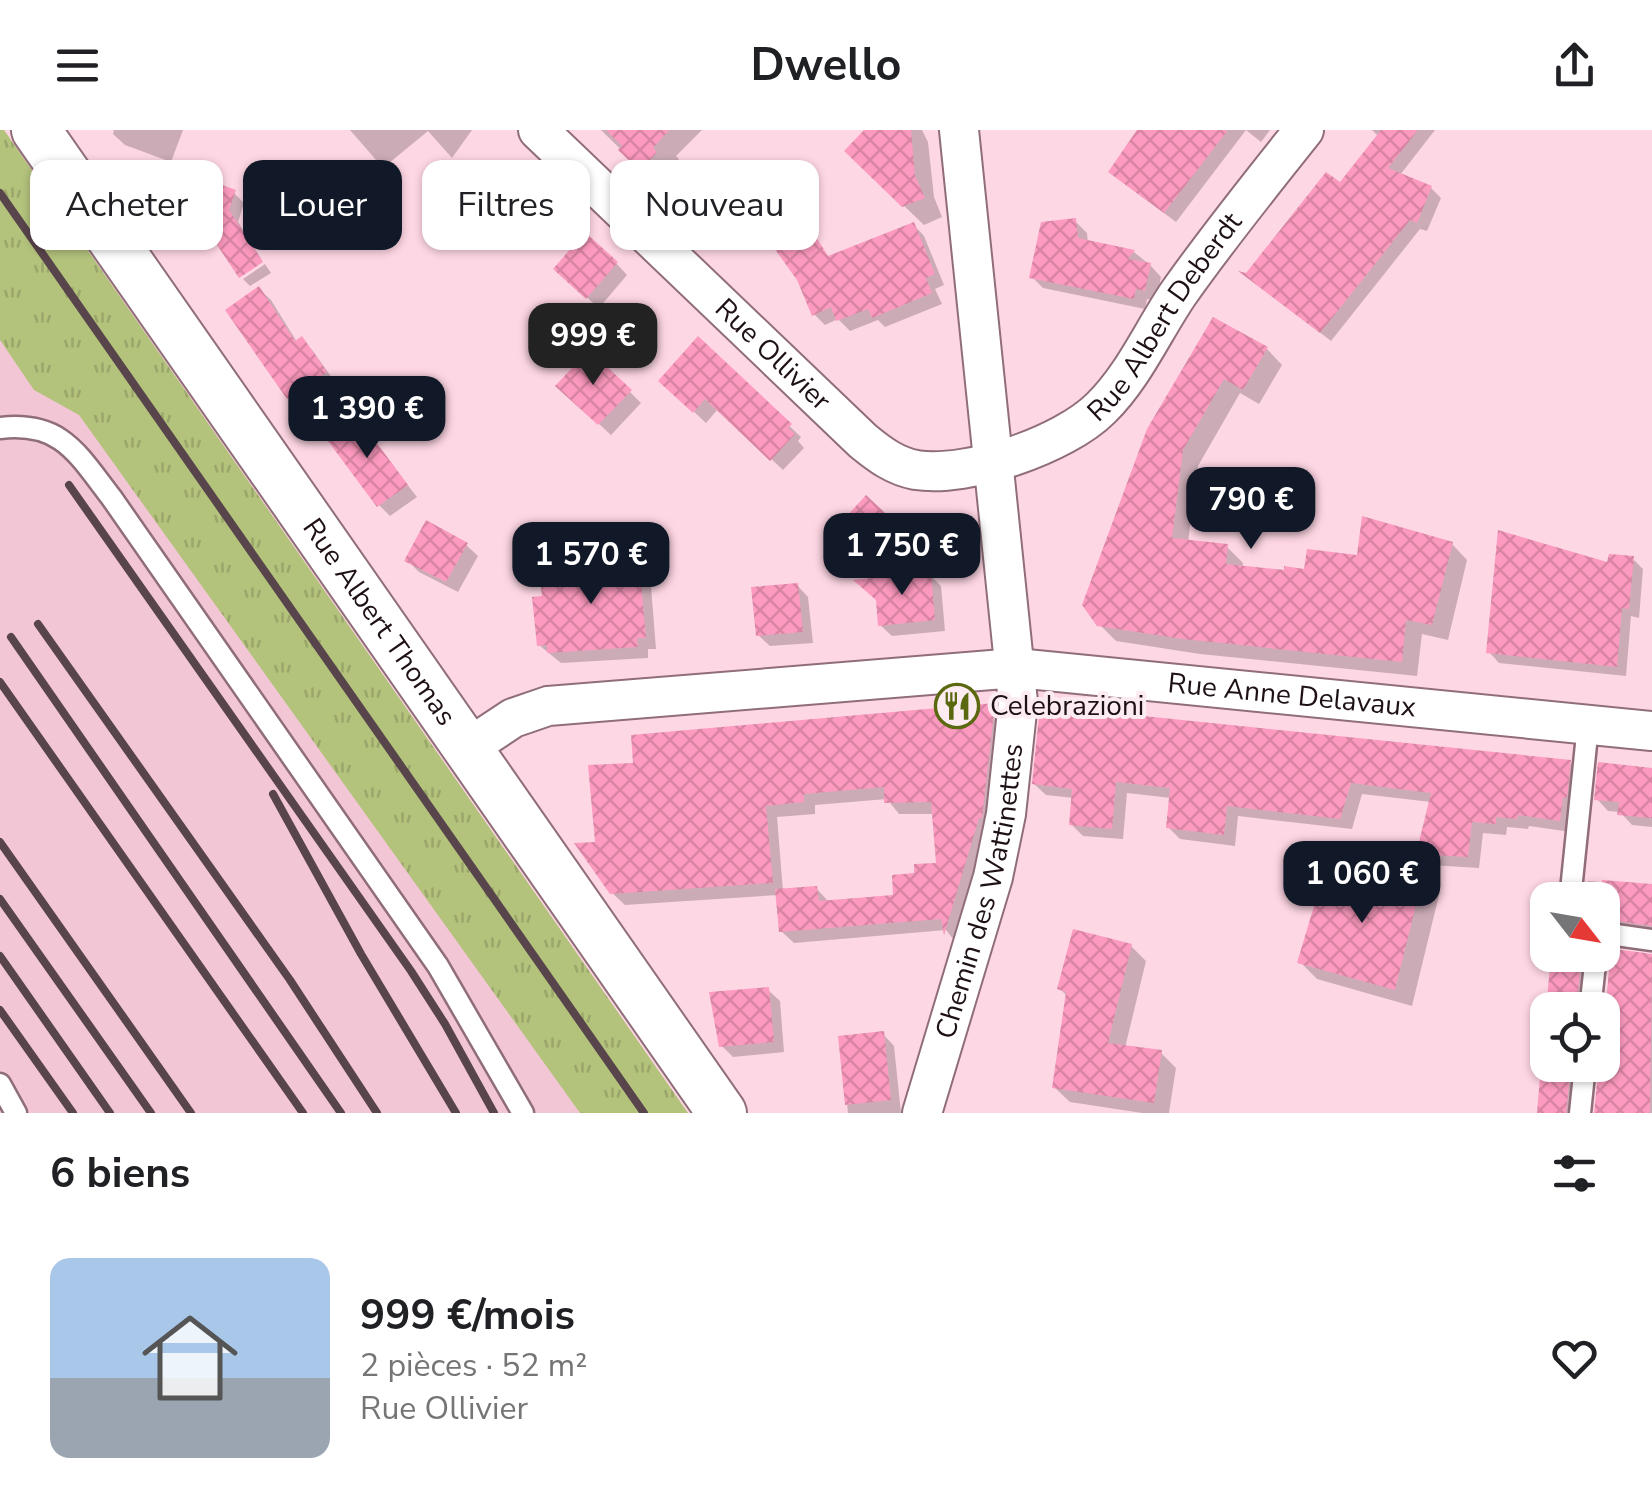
<!DOCTYPE html>
<html lang="fr">
<head>
<meta charset="utf-8">
<style>
	:root { --surface:#fff; --page:#f6f6f6; --text:#202124; --muted:#757577; --accent:#111827 }
	body { margin:0; font-family:"Nunito Sans",sans-serif; background:var(--page); color:var(--text); height:100vh; display:flex; flex-direction:column; font-size:38px; white-space:nowrap }
	* { box-sizing:border-box; margin:0 }
	p { font-size:32px; color:var(--muted) }
	.icon { flex:none; width:55px; height:55px; fill:none; stroke:currentColor; stroke-width:2; stroke-linecap:round; stroke-linejoin:round }
	.map { position:relative; height:983px; overflow:hidden }
	.details { display:flex; flex-direction:column; background:var(--surface); flex:1 }
	.details>* { flex:none }
	.guide { position:absolute; left:30px; top:30px; width:1000px; height:90px; display:flex; gap:20px }
	.needle { width:65px; rotate:121deg }
	.fabs { position:absolute; left:1530px; top:752px; display:grid; gap:20px }
	.fabs a { display:grid; place-items:center; width:90px; height:90px; border-radius:20px; background:var(--surface); box-shadow:0 2px 8px #0004; font-size:50px }
	.price { position:absolute; translate:-50% -85px; padding:0 22px; border-radius:20px; background:var(--accent); color:#fff; font-size:32px; line-height:65px; filter:drop-shadow(0 2px 5px #0008) }
	.price::after { content:''; position:absolute; left:50%; top:60px; width:30px; height:22px; margin-left:-15px; background:inherit; clip-path:polygon(0 0,100% 0,50% 100%) }
	.price.on { background:#222; color:#fff }
	ul { padding:0; list-style:none }
	li { display:flex; align-items:center; gap:30px; height:250px; padding:0 50px }
	li span { display:grid; place-items:center; flex:none; width:280px; height:200px; border-radius:20px; color:#555 }
	li>.icon { margin-inline-start:auto }
	span .icon { width:120px; height:120px; fill:#fffc; stroke-width:1 }
	li b { font-size:42px }
	h2 { display:flex; justify-content:space-between; align-items:center; height:120px; padding:0 50px; font-size:42px }
	.pill { padding:0 35px; border-radius:20px; background:var(--surface); box-shadow:0 2px 8px #0004; font-size:35px; line-height:90px }
	.pill.on { background:var(--accent); color:#fff }
	header { display:flex; justify-content:space-between; align-items:center; height:130px; padding:0 50px; background:var(--surface); font-size:45px; font-weight:700 }
	.map>svg:first-child { display:block }
</style>
</head>
<body>
<header><svg class="icon" aria-label="menu" viewBox="0 0 24 24"><path d="M4 6h16M4 12h16M4 18h16"/></svg>Dwello<svg class="icon" aria-label="share" viewBox="0 0 24 24"><path d="M12 15V3M7 8l5-5 5 5M5 13v7h14v-7"/></svg></header>
<div class="map">
<svg width="1652" height="983" viewBox="0 0 1652 983">
	<defs>
		<pattern id="grass-tufts" width="24" height="20" patternUnits="userSpaceOnUse" patternTransform="scale(2.5)"><rect width="24" height="20" fill="#b3c37c"/><path d="M3 7l-1-3M5 7V3M7 7l1-3M15 17l-1-3M17 17v-4M19 17l1-3" fill="none" stroke="#9aa66a"/></pattern>
		<pattern id="building-cross-hatch" width="8" height="8" patternUnits="userSpaceOnUse" patternTransform="scale(2.5)"><rect width="8" height="8" fill="#fd9abf"/><path d="M0 0l8 8M0 8l8-8" fill="none" stroke="#d884a3"/></pattern>
	</defs>
	<rect width="100%" height="100%" fill="#fed7e4"/>
	<path fill="#f3c6d5" d="M0,0H4L688,983H0Z"/>
	<path fill="url(#grass-tufts)" d="M0,0H4L688,983H580L79,285L34,260L0,210Z"/>
	<path fill="#0003" fill-rule="evenodd" d="M114,0H183L171,32L125,15L113,4Z
		M350,0H472L452,28L428,1L383,38Z
		M601,0H702L676,26L679,29L671,39L675,42L660,58Z
		M867,0H922L928,12L934,67L942,87L924,95L847,21Z
		M1141,0H1270L1261,12L1246,0L1176,92L1122,52Z
		M1372,0H1435L1400,45L1431,58L1441,68L1427,101L1420,99L1331,211L1251,150L1340,55L1379,7Z
		M518,34L556,74L532,96L527,91L523,95L490,60Z
		M234,63L244,73L238,92L262,130L239,145L219,113L183,100L173,90Z
		M1075,91L1087,103L1088,113L1134,122L1150,135L1161,147L1156,171L1147,169L1145,179L1043,158L1032,147Z
		M913,94L924,106L944,155L935,159L942,174L885,197L878,190L850,201L838,189L825,195L814,184L816,112L830,128Z
		M616,133L627,145L599,178L567,150Z
		M265,134L271,143L250,156L243,149Z
		M259,159L271,170L297,212L302,209L313,221L337,255L301,279L228,180Z
		M1214,191L1267,219L1282,235L1259,274L1240,263L1198,336L1188,412L1227,417L1243,433L1242,438L1306,441L1360,428L1452,414L1467,430L1448,510L1422,504L1417,546L1200,524L1116,511L1099,494Z
		M698,210L801,307L798,311L804,318L783,340L718,279L706,293L661,251Z
		M630,262L641,273L611,305L570,267Z
		M356,288L417,367L390,386L379,375Z
		M866,369L907,408L881,438L839,399Z
		M466,415L478,426L458,462L419,442L407,430Z
		M583,425L595,437L638,433L650,444L656,519H648V528L561,533L539,515L562,458Z
		M1633,429L1643,439L1639,488L1631,486L1626,546L1499,533L1489,522L1609,435Z
		M930,445L941,456L945,501L892,506L880,495L878,471Z
		M797,455L808,467L813,513L770,516L758,505Z
		M994,576L1006,588L994,699L957,814L946,800L794,813L781,801L778,765L625,775L612,763L597,714L636,635ZM887,669L899,684H934L939,735L917,746L896,767L828,771L816,758L783,761L777,687L815,684V675Z
		M1569,632L1581,644L1571,702L1529,696L1528,699L1507,697L1506,705L1483,703L1479,738L1430,735L1418,723L1431,672L1362,664L1352,699L1238,686L1235,716L1180,709L1168,697L1171,668L1127,663L1123,709L1083,706L1071,694L1074,668L1046,665L1034,654Z
		M1652,640V697L1632,695L1620,682L1608,681L1597,669Z
		M1422,744L1440,761L1412,876L1317,849L1300,832L1395,760Z
		M1588,751L1652,757V799L1609,794L1602,797V770H1586Z
		M1131,816L1146,831L1125,918L1161,923L1176,938L1169,983H1142L1070,972L1055,958L1068,867L1060,859Z
		M1611,821L1652,826V983H1596Z
		M1554,825H1590L1581,880H1549Z
		M768,860L780,871L784,922L733,927L721,915Z
		M1548,895V935H1578L1571,983H1539Z
		M883,904L894,916L901,983H848L841,908Z"/>
	<path fill="url(#building-cross-hatch)" d="M606,0H669L653,18L657,22L640,41L618,20L622,16Z
		M864,0H911L915,46L925,68L902,77L844,21Z
		M1137,0H1228L1164,83L1108,42Z
		M1381,0H1418L1388,38L1432,56L1417,93L1410,90L1320,203L1238,141L1246,143L1326,42L1340,52Z
		M518,31L546,61L519,87L514,81L510,85L486,60Z
		M188,43L236,60L229,80L263,132L239,148L211,106L171,90Z
		M1076,88L1078,108L1135,120L1128,129L1151,133L1145,161L1136,159L1134,169L1029,148L1041,92Z
		M793,92L818,110L828,126L914,92L935,144L926,148L932,163L872,188L868,179L836,191L831,177L812,186L797,150L769,111Z
		M585,102L618,132L586,169L553,139Z
		M259,156L295,211L302,206L327,242L287,269L225,180Z
		M1213,187L1268,217L1243,260L1224,249L1183,320L1172,408L1228,414L1226,434L1284,440V436L1304,439L1307,419L1357,425L1362,386L1453,412L1432,495L1406,490L1402,532L1183,509L1097,496L1082,475L1147,299Z
		M698,206L792,294L788,298L795,304L770,331L705,269L693,283L658,251Z
		M589,220L632,260L598,295L555,256Z
		M356,285L408,355L377,377L325,307Z
		M866,365L898,395L868,429L835,399Z
		M426,390L468,413L446,452L404,431Z
		M1498,400L1607,432L1609,424L1634,426L1629,479L1622,478L1617,537L1486,523Z
		M584,422L586,435L639,430L646,508H637L638,517L547,523V515L537,516L532,467L542,466L541,457L559,456L557,425Z
		M931,442L935,490L878,496L876,470L853,450Z
		M798,453L803,502L756,506L751,457Z
		M995,573L982,688H979L944,805L941,789L779,802L775,759L817,756L819,771L893,765L892,745L914,743V734L936,733L931,672L884,673V657L804,664V672L766,676L773,753L610,764L574,713L595,712L588,635L633,633L631,605Z
		M1047,576L1571,630L1567,668L1563,667L1560,691L1518,685L1517,689L1496,687V694L1472,692L1468,727L1416,724L1431,663L1351,653L1340,689L1227,676L1224,705L1166,698L1170,658L1116,652L1112,699L1069,695L1072,659L1032,654L1039,586Z
		M1598,632L1652,638V688L1617,685L1619,672L1594,670Z
		M1399,735L1424,742L1395,860L1297,833L1325,739L1393,757Z
		M1602,750L1652,754V796L1602,789Z
		M1073,799L1132,814L1108,913L1162,920L1154,973L1052,958L1066,862L1057,859Z
		M1607,818L1652,824L1650,983H1594L1599,935H1602L1610,826Z
		M1551,825H1582L1576,880H1546Z
		M769,857L774,912L719,917L709,862Z
		M884,901L891,970L845,975L838,906Z
		M1541,935H1571L1566,983H1537Z"/>
	<g fill="none" stroke-linecap="round" stroke-linejoin="round">
		<defs>
			<path id="service" d="M0,298C61,291 77,323 111,367L438,836L523,983
				M1570,770L1588,595
				M1602,803L1652,810
				M1590,880L1596,825
				M0,954L16,983
				M1580,983L1585,935"/>
			<g id="minor">
				<path id="s1" d="M538,0L863,311C880,325 895,336 916,340C968,348 1064,315 1101,278C1133,247 1153,201 1178,164C1218,107 1261,54 1304,0"/>
				<path id="s2" d="M466,619L513,588L548,576L1016,538L1652,601"/>
				<path id="s3" d="M922,983L993,747L1006,684L1018,572L959,0"/>
			</g>
			<g id="tertiary">
				<path id="s4" d="M36,0L722,983"/>
			</g>
		</defs>
		<use href="#service" stroke="#906e79" stroke-width="25"/>
		<use href="#minor" stroke="#906e79" stroke-width="42"/>
		<use href="#tertiary" stroke="#906e79" stroke-width="52"/>
		<use href="#service" stroke="#fff" stroke-width="20"/>
		<use href="#minor" stroke="#fff" stroke-width="38"/>
		<use href="#tertiary" stroke="#fff" stroke-width="48"/>
		<path stroke="#58444b" stroke-width="8" d="M0,63L644,983
			M69,355L411,841L445,894L494,983
			M38,494L290,850L377,983
			M11,507L341,983
			M0,552L303,983
			M273,664L361,824L456,983
			M0,712L191,983
			M0,769L151,983
			M0,826L110,983
			M0,880L73,983"/>
	</g>
	<defs>
		<symbol id="restaurant-ring" viewBox="-11 -11 22 22"><circle r="9.5" fill="#fcecf1" stroke="#5a6810" stroke-width="1.5"/><path d="M-5-6h1v4h1v-4h1v4h1v-4h1v5L-1.5 .5V6h-2V.5L-5-1ZM5-6V6H3V1.5H1.5Q1.5-4 5-6Z" fill="#5a6810"/></symbol>
	</defs>
	<g fill-rule="evenodd">
		<use href="#restaurant-ring" x="932" y="551" width="50" height="50"/>
	</g>
	<g text-anchor="middle" dominant-baseline="central" stroke-width="8" stroke-linejoin="round" paint-order="stroke">
		<g font-size="28" fill="#1e1116" stroke="#fcecf1">
			<text stroke="none"><textPath href="#s1" startOffset="822">Rue Albert Deberdt</textPath></text>
			<text stroke="none"><textPath href="#s1" startOffset="325">Rue Ollivier</textPath></text>
			<text stroke="none"><textPath href="#s4" startOffset="600">Rue Albert Thomas</textPath></text>
			<text stroke="none"><textPath href="#s2" startOffset="840">Rue Anne Delavaux</textPath></text>
			<text stroke="none"><textPath href="#s3" startOffset="230">Chemin des Wattinettes</textPath></text>
		</g>
		<g font-size="28" fill="#1e1116" stroke="#fcecf1" text-anchor="start">
			<text x="990" y="576">Celebrazioni</text>
		</g>
	</g>
</svg>
<div class="fabs">
<a><svg class="needle" viewBox="-14 -14 28 28"><path d="M0-13l5 13h-10z" fill="#e53935"/><path d="M0 13l5-13h-10z" fill="#757577"/></svg></a>
<a><svg class="icon" aria-label="locate" viewBox="0 0 24 24"><circle cx="12" cy="12" r="6"/><path d="M12 2v4M12 18v4M2 12h4M18 12h4"/></svg></a>
</div>
<b class="price on" style="left:593px;top:258px">999 €</b>
<b class="price" style="left:367px;top:331px">1 390 €</b>
<b class="price" style="left:1251px;top:422px">790 €</b>
<b class="price" style="left:902px;top:468px">1 750 €</b>
<b class="price" style="left:591px;top:477px">1 570 €</b>
<b class="price" style="left:1362px;top:796px">1 060 €</b>
<div class="guide">
<a class="pill">Acheter</a>
<a class="pill on">Louer</a>
<a class="pill">Filtres</a>
<a class="pill">Nouveau</a>
</div>
</div>
<section class="details">
<h2>6 biens<svg class="icon" aria-label="filters" viewBox="0 0 24 24"><path d="M4 7h16M4 17h16"/><circle cx="9" cy="7" r="2"/><circle cx="15" cy="17" r="2"/></svg></h2>
<ul>
<li><span style="background:linear-gradient(#a9c7e8 60%,#9aa5b1 0)"><svg class="icon" aria-label="home" viewBox="0 0 24 24"><path d="M3 11l9-7 9 7M6 9v11h12V9"/></svg></span><div><b>999 €/mois</b><p>2 pièces · 52 m²</p><p>Rue Ollivier</p></div><svg class="icon" aria-label="heart" viewBox="0 0 24 24"><path d="M12 20l-8-8c-3-5 5-10 8-4 3-6 11-1 8 4z"/></svg></li>
</ul>
</section>
</body>
</html>
